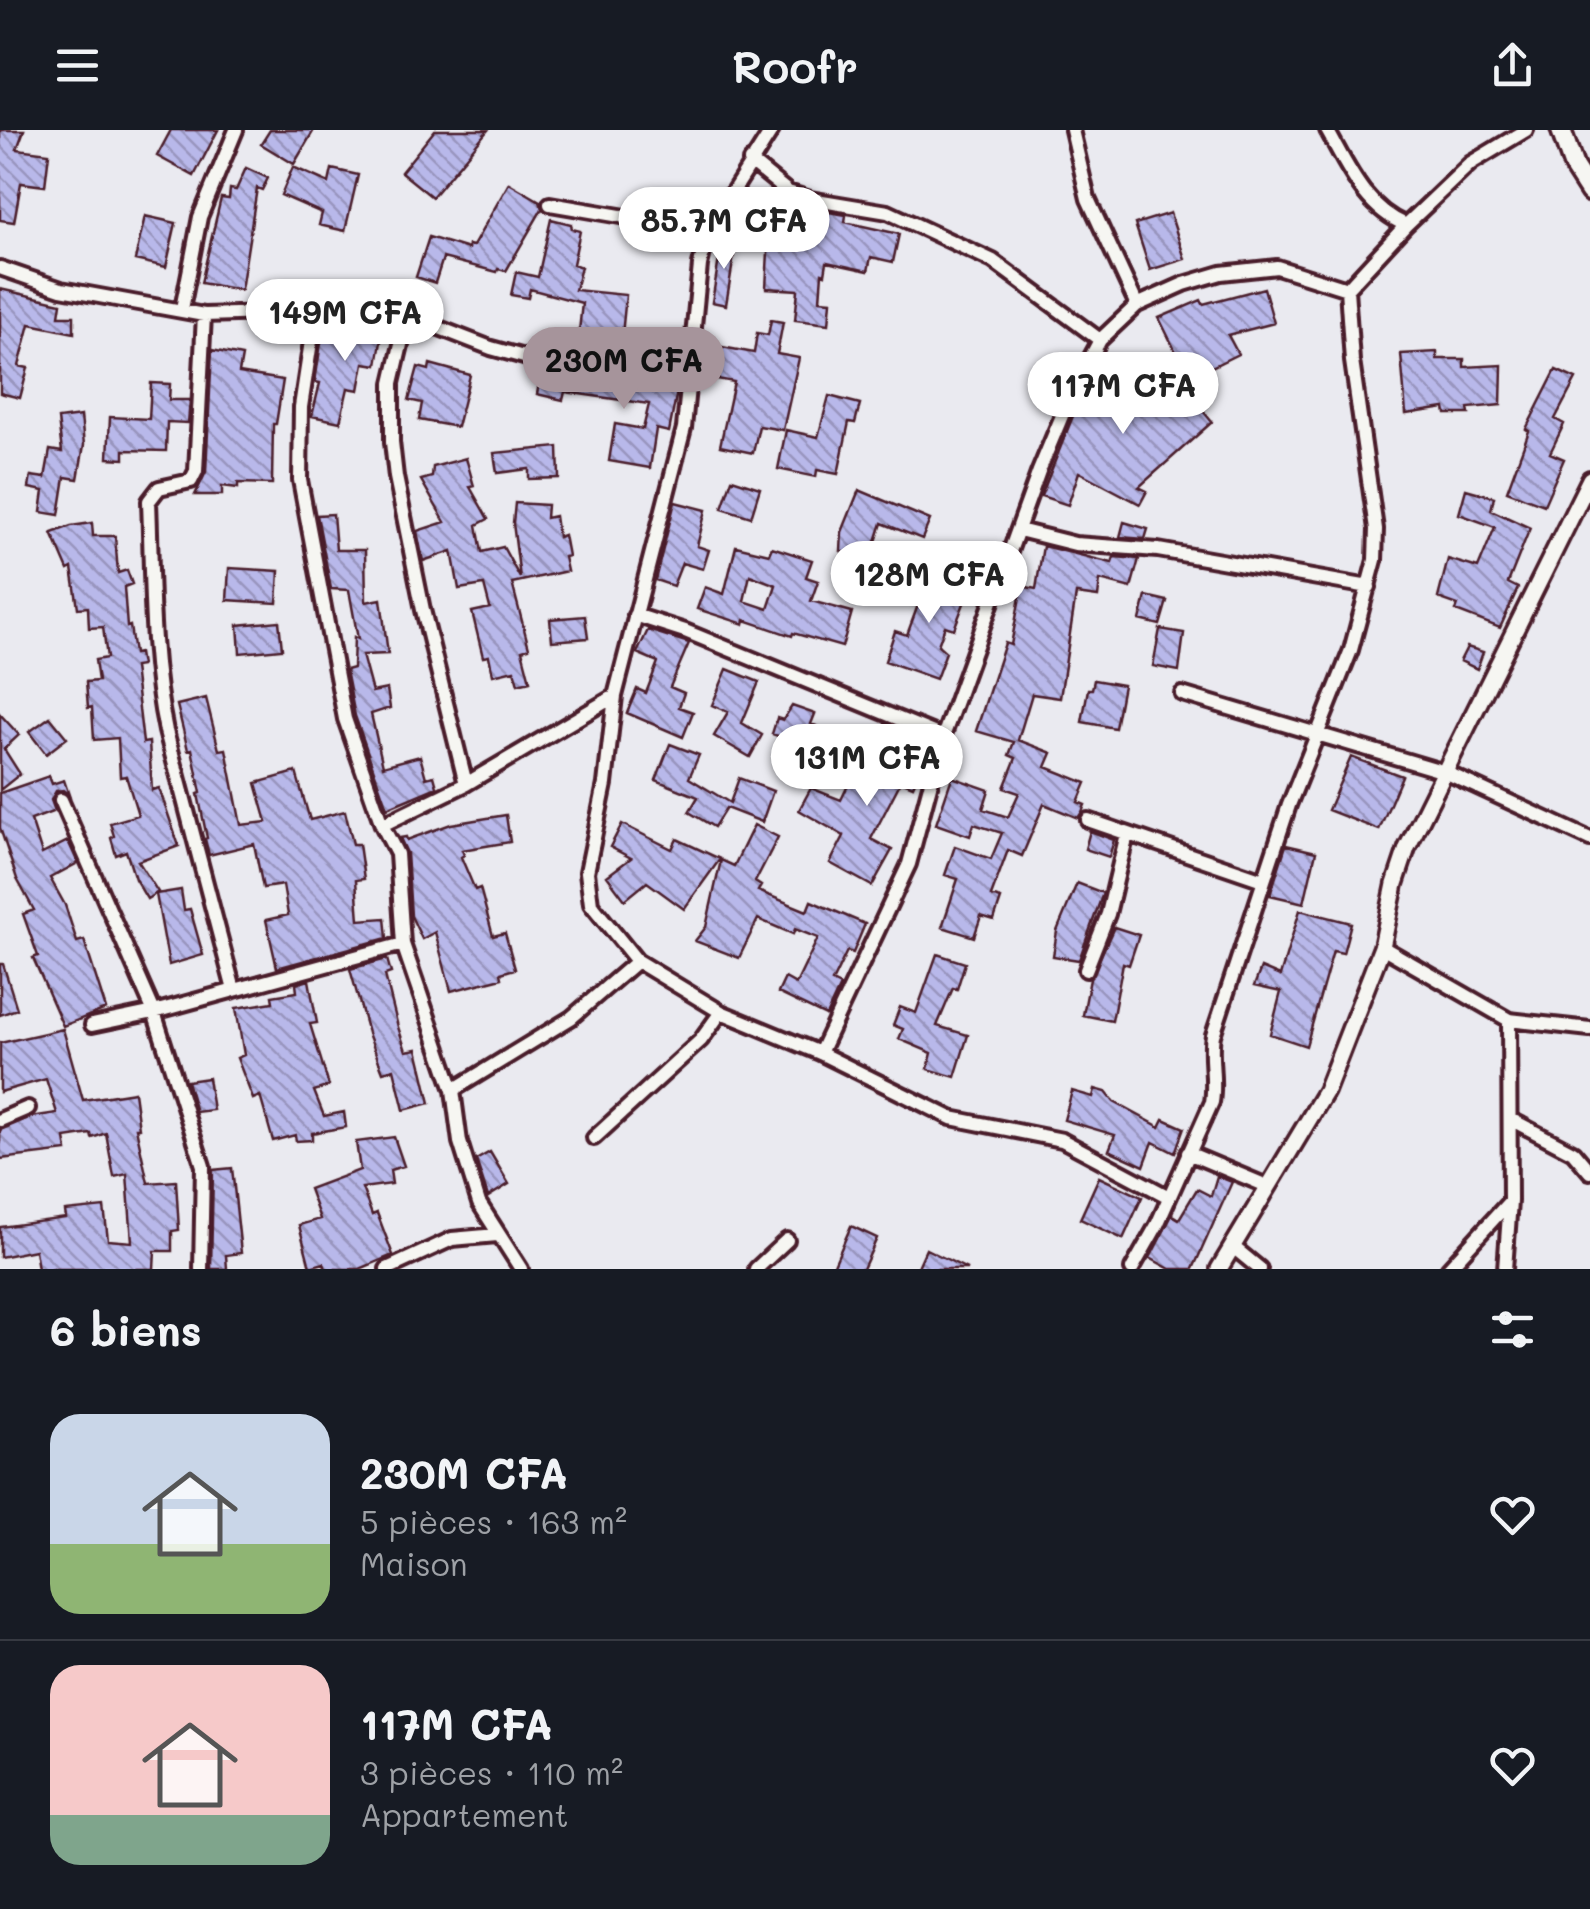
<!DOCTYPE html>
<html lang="fr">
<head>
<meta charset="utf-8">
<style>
	:root { --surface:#171b24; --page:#20242c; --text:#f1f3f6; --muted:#9ea1a6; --line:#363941; --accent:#a6949b }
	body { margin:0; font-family:Mali,sans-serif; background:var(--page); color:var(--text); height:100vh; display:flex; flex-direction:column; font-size:38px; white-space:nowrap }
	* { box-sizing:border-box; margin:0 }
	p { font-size:32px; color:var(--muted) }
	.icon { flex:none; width:55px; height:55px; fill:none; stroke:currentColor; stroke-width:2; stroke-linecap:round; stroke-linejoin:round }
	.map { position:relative; height:1139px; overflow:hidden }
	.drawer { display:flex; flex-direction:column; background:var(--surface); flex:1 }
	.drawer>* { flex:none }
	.price { position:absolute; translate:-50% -85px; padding:0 22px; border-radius:35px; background:#fff; color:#222; font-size:32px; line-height:65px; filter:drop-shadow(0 2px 5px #0008) }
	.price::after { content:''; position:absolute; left:50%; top:60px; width:30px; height:22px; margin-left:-15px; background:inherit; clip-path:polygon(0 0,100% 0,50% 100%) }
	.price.selected { background:var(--accent); color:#111 }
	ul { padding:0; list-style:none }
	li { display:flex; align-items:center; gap:30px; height:250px; padding:0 50px }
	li+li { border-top:2px solid var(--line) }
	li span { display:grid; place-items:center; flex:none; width:280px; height:200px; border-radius:30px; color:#555 }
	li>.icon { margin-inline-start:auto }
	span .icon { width:120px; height:120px; fill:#fffc; stroke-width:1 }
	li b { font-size:42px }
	h2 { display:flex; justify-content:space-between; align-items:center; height:120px; padding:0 50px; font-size:42px }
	header { display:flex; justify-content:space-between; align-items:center; height:130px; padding:0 50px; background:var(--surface); font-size:45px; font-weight:600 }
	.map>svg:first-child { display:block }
</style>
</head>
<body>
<header><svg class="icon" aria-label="menu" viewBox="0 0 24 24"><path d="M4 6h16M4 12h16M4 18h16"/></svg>Roofr<svg class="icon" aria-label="share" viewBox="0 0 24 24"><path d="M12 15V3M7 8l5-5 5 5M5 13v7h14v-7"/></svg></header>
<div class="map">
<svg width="1590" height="1139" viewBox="0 0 1590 1139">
	<defs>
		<pattern id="building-back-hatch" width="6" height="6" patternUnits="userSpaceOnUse" patternTransform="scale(2.5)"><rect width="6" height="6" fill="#b8b8ea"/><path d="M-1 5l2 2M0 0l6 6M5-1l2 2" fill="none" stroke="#9895be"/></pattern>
	</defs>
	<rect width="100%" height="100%" fill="#eaeaf0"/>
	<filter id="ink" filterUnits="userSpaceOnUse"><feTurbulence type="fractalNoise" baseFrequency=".01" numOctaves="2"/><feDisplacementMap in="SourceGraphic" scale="20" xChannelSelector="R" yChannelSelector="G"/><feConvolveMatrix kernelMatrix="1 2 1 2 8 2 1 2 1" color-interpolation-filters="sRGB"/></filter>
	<g filter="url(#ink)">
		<path fill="url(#building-back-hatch)" stroke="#4a1f2b" stroke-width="2.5" fill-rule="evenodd" d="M0,0H24L17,19L49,23L45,56L21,53L14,92L0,90Z
			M171,0H218L194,46L157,26Z
			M270,0H314L294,34L261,14Z
			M435,0H488L432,67L401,42Z
			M293,37L329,53L332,39L358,45L345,101L319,95L322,83L281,65Z
			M246,38L268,48L262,60L257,58L241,160L201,153L221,68L229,69L230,59L236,60Z
			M509,53L540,71L542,79L506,141L498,139L497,142L443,128L435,153L416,147L429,107L468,119L469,115L473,116Z
			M751,69L752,81H823L846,85L845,92L899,104L893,132L871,127L868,141L827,132L825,144L822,143L820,170L831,171L829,194L795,190L798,160L766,158L769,103L738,105L737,74L740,70Z
			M1170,83L1185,129L1150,140L1135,94Z
			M145,86L176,93L166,137L135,130Z
			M551,89L571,94L572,99L580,101L573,134L581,137L575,160L626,165L621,215L578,211L582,173L530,159L528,168L511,165L516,142L538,147Z
			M722,110L736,113L726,175L712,172Z
			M1264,158L1274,193L1228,205L1238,224L1189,248L1159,188L1201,170L1203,174Z
			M0,159L61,173L59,186H74V203L30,194L19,236L28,238L20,268L0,263Z
			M341,187L384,194L377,235L364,233L359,260L348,258L340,292L312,286L320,253L315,252L322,206L338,208Z
			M771,190L783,192L777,224L799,228L783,300L759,296L753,323L720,316L734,252L717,249L722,217L754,223L757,203L768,205Z
			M212,220L242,226L239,243L283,250L276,294H273L272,354L238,353V358L222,356V365H195L206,342Z
			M1437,222V229H1464V237L1502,235L1501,275L1468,278L1469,284H1446L1445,278L1406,284L1401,224Z
			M1121,230L1175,277L1190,265L1212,292L1139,357L1147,361L1140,374L1079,342L1068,375L1041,366L1073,286Z
			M430,234L470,245L457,297L419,290L422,273L409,270L418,237L429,240Z
			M1556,240L1576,249L1555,289L1564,294L1550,323L1564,329L1544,375L1507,361L1529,301L1526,299Z
			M541,242L574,251H645L678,256L669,302L656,299L650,338L609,331L615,294L643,299L649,274L565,262L563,270L537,264Z
			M151,253L170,254L169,270H190L188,293L167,292L166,321L124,320V329L108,328L110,287L149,289Z
			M829,266L860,274L855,293L849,292L838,344L817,340L816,347L778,339L786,300L818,307Z
			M81,286L84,315L78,349L65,347L59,385L41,382L44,361L29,358L31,346L45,348L50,320L62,322L58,289Z
			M558,317L559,348L529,349V339L497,343L494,323Z
			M466,328L474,356L470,357L488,389L477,395L482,422L503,417L520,448L513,393L515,373L547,375L546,388L555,386L558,407L564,405L568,426L564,427L567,441L512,453L529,518L522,520L530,551L518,554L514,540L493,545L489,526L483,527L472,482L490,478L484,455L459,459L452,421L423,431L417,401L445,392L421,350L432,347L433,337Z
			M732,349L760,358L751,387L722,378Z
			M1466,359L1494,367L1491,380L1530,398L1508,453L1518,458L1500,498L1456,481L1458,475L1438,468L1448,429L1478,438L1495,397L1459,384Z
			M859,360L930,390L922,409L882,393L870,430L841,421L842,402Z
			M675,372L706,380L697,416L709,420L703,439L682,433L673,456L655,450Z
			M333,384L336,420H365L366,472L381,469L388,524L362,525L372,562L387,559L390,578L371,584L383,636L420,626L426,648L434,646L437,657L387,678L355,586L346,540L353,538L354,507L358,509L349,460L331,459L317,385Z
			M1124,392L1148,399L1145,409L1120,407Z
			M92,393L93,406H115L118,443L127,440L132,454L124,457L127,497L130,496L134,524L139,523L141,536L134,537L143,613L149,612L152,660L159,658L179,716L138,731L158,762L147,769L135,749L126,721L116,725L111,708L114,706L110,693L138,685L126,646L120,647L118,608L94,610L92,577L88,578L86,552L98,551L95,530L107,528L103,497L89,498L88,477L78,478L72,438L68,440L52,403L71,396Z
			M736,416L769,424L772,417L812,430L806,447L818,451L811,471L852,482L842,517L793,503L792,506L745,490L744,494L697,479L705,457L724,464ZM750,445L776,455L768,479L744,471Z
			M1043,416L1112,433L1114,427L1139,429L1131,458L1100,450L1098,467L1076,464L1060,568L1032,564L1018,610L1052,623L1046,637L1086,653L1078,672L1085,675L1082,682L1078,688L1044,674L1022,726L1008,720L991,766L1001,769L994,790L981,786L974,807L942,797L958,749L945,745L955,716L991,729L1002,703L974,694L970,706L936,694L952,647L989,660L983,679L1008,687L1019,663L1004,658L1016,628L1009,625L1014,612L976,601L1005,513L1011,515L1022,456L1036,459Z
			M229,438L279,441L277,473L227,470Z
			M920,439L970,458L954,499L945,496L938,515L946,522L936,549L885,531L895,501L907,505L925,456L915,453Z
			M1146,466L1167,471L1160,495L1140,490Z
			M585,486L588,508L552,511L550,489Z
			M279,491L282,519L240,523L238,495Z
			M1160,499L1184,503L1179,541L1153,536Z
			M648,500L689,513L670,557L684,563L679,577L693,582L683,607L627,583L637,559L646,563L658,532L637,523Z
			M1467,517L1483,522L1477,539L1460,531Z
			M727,539L759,552L742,593L762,605L750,627L714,606L728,582L712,575Z
			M1094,550L1123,555L1115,598L1082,592L1088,559H1092Z
			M206,568L219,620L226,619L241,695L267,692L256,653L296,642L310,690L345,681L353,714H359L364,749L356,750L359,790L385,788L387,808L277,838L266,790L288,785L283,755L263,758L254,714L209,725L205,709L207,708L198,664L201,663L192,619L188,620L177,575Z
			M792,576L815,584L811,594L819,597L812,618L772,604L777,588L783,590Z
			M0,584L19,605L4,619L20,644L0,660Z
			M50,587L67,608L46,624L29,602Z
			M896,601L931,615L913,656L901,651L871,709L892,720L872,756L830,733L844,706L799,680L811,658L841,670L852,647L873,658Z
			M670,614L699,625L689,648L730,673L739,648L773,661L762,692L726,678L714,697L689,682L698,667L656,650Z
			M1351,627L1402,646L1379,700L1328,680Z
			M49,646L52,654L64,650L69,665L63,660L56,661L51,670L55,681L31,690L42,724L68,711L78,733L50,748L65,775L77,812L84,810L106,879L63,896L33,828L38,826L23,784L34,780L17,749L0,698V663Z
			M506,685L510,712L462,720L464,725L461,727L475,760L480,758L493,806L505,803L515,839L501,843L502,848L451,861L435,802L422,809L411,786L407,723L400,708L406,707L407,710L451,694Z
			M622,694L672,719L677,709L720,729L684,779L647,752L625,770L607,746L631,728L610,717Z
			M754,695L778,707L755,752L761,756L758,761L807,781L811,771L865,794L853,823L847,821L832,852L840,856L826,886L778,863L785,848L796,854L818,808L795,799L793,804L758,789L739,828L695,811L706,797L721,730L734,736Z
			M1090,701L1114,710L1109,727L1085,719Z
			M1286,715L1316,722L1304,773L1270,765Z
			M1077,753L1103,763L1079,830L1053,826L1057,801Z
			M181,760L184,780L190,779L203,825L169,835L156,764Z
			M1300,780L1351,793L1343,823L1333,821L1306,916L1270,904L1281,862L1254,856L1261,838L1280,846Z
			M1114,797L1139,805L1129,835L1123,833L1112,891L1083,885L1090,849Z
			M937,824L965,833L957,859L953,858L937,896L968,905L955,947L928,939L932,923L899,909L903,899L893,895L900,877L916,883Z
			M387,829L391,843L385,845L398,897L406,921L417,919L430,973L404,980L394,939L383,942L368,903L350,839Z
			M0,834H3L17,879L0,885Z
			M309,850L317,893L310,894L329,956L314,961L324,986L344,982L346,997L312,1003V1010L296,1011L295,1005L273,1011L260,966L253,969L237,928L244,925L236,878L273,872L272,866L297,862L296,854Z
			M63,899L83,970L134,962L139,998H136L148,1053L176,1051L179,1100L172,1101V1121H155L154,1139H38L35,1120L0,1127V1097L66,1088L65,1081L104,1077L108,1110L132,1112L127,1044L114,1047L106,1003L92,1008L91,1004L65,1008L67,1021L0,1029V1000L31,987L57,983L46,949L0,962V913Z
			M208,948L213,980L196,982L187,951Z
			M1095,959L1106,962L1114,972L1160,997L1164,989L1184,998L1175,1023L1153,1012L1144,1036L1109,1020L1115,1005L1064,990L1072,961L1093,967Z
			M394,1007L404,1036L390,1040L392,1054L362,1058L372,1085L377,1083L393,1125L360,1139H326L324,1133L310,1137L299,1095L320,1089L309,1059L360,1040L356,1012Z
			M490,1022L509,1054L488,1067L476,1030Z
			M232,1038L241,1123L226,1125L227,1139H211L213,1040Z
			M1217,1046L1232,1052L1193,1139H1170L1150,1128L1172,1085L1179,1089L1197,1059L1211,1066Z
			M1099,1047L1142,1067L1123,1109L1080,1089Z
			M851,1096L877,1108L863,1139H844L834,1135Z
			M926,1119L967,1139H917Z"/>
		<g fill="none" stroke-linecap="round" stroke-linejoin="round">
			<defs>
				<path id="minor" d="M772,0L708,101L700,135L684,298L615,566L605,654L587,742L591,774L637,831L721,882L820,923L951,988L1062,1010L1169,1067
					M1072,0L1088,69L1137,175
					M1327,0C1348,37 1364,77 1406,95
					M750,31L788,62L810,69L888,82L993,131L1100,210
					M550,74L708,101
					M0,138L61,159L204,185L269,183L317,172L347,169L380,175L491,218L575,241H692
					M317,172L301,277L300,350L345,589L382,695
					M182,179L200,87L236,0
					M204,185L196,341L191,351L159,358L149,371C152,447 150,526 166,601L234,860
					M408,185L392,253V312L396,347L423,480L466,654
					M1019,400L1075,414L1158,420L1369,457
					M635,485L685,501L943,607
					M1182,564L1445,642L1590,709
					M61,670L154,882L203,1036L201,1139
					M1088,690L1263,750
					M1382,817L1509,890L1510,1071L1505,1139
					M1086,840L1108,784L1127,704
					M1509,890L1590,899
					M92,895L154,882L403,814
					M820,923L909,734L943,607L1039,341L1071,264L1100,210L1137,175L1184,154L1221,143L1277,137L1347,159
					M453,960L571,888L637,831
					M1510,989L1573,1022L1590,1042
					M0,990L28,978
					M594,1008L701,910L721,882
					M1188,1023L1267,1056
					M1232,1116L1260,1139
					M387,1139L452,1109L497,1105
					M521,1139L479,1073L460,1012L453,960L403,814L397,724L382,695L466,654L615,566
					M756,1139L787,1110
					M1132,1139L1157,1095L1212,972C1216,949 1209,928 1213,905L1289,675L1351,520L1375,430L1376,399L1352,231L1347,159L1406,95L1471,33L1526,0
					M1448,1139L1510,1071"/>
				<path id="tertiary" d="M1219,1139L1326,961L1382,817L1395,754L1407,718L1590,349"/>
				<path id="secondary" d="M1561,0L1574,37L1590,62"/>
			</defs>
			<use href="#minor" stroke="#4a1f2b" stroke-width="20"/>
			<use href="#tertiary" stroke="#4a1f2b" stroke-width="22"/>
			<use href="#secondary" stroke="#4a1f2b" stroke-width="25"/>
			<use href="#minor" stroke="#f6f6f2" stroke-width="12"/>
			<use href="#tertiary" stroke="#f6f6f2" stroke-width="15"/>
			<use href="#secondary" stroke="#f6f6f2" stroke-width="18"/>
		</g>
	</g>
</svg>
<b class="price" style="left:724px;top:142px">85.7M CFA</b>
<b class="price" style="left:345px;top:234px">149M CFA</b>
<b class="price selected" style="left:624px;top:282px">230M CFA</b>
<b class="price" style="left:1123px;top:307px">117M CFA</b>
<b class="price" style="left:929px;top:496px">128M CFA</b>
<b class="price" style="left:867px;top:679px">131M CFA</b>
</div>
<section class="drawer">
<h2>6 biens<svg class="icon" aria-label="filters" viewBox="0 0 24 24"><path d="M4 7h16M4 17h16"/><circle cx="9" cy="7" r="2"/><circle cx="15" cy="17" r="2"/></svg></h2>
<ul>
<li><span style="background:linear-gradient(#c9d6e8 65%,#8fb573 0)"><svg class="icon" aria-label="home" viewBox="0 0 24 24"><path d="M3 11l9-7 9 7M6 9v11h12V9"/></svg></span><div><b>230M CFA</b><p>5 pièces · 163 m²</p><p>Maison</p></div><svg class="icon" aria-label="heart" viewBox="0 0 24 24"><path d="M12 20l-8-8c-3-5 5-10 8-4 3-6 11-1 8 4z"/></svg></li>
<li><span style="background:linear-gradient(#f6c9c9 75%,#7fa58c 0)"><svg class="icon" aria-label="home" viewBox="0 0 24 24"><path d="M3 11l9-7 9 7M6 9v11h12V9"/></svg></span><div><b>117M CFA</b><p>3 pièces · 110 m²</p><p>Appartement</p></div><svg class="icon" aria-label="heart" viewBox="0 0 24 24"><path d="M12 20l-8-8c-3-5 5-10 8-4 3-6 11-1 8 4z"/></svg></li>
</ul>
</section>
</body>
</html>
